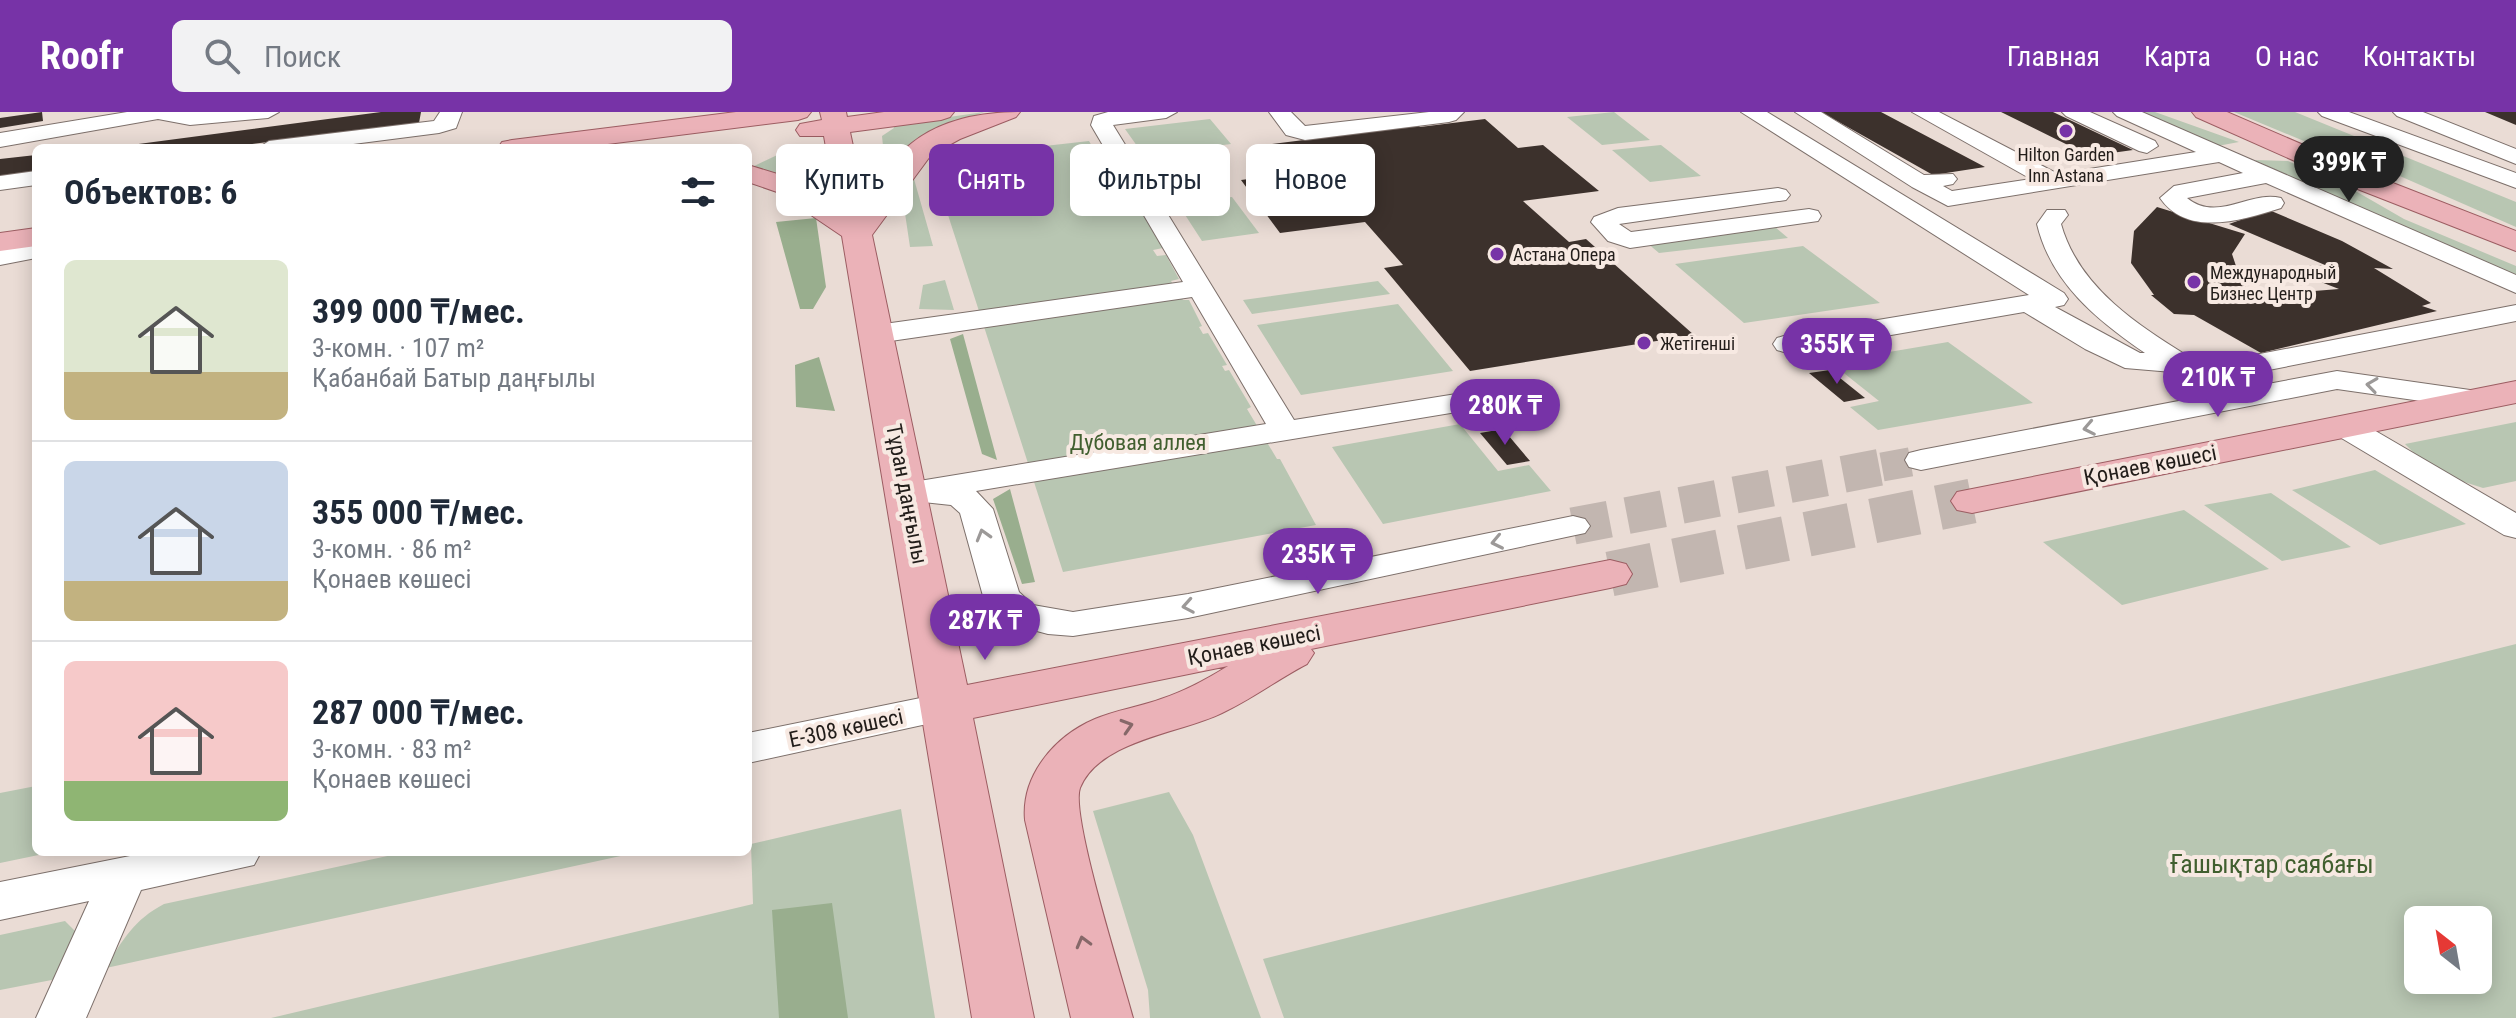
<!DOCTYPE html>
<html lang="ru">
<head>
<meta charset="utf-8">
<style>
	:root { --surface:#fff; --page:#f2f2f3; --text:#1f2937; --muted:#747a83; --line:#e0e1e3; --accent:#7733a7 }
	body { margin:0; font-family:"Roboto Condensed",sans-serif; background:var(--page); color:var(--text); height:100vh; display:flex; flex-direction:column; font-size:30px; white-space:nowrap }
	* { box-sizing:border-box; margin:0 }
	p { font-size:26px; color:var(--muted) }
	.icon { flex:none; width:44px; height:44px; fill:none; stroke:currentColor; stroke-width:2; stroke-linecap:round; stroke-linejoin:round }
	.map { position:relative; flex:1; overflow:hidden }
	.sheet { position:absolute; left:32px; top:32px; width:720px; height:712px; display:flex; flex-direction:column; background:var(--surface); border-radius:12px; box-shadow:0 4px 20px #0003 }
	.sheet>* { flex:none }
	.hud { position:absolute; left:776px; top:32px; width:760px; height:72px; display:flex; gap:16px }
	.needle { width:52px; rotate:329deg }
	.buttons { position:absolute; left:2404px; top:794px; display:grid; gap:16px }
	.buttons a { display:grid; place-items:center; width:88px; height:88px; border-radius:12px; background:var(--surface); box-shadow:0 4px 20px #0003; font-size:40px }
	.price { position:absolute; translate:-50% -68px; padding:0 18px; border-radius:28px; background:var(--accent); color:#fff; font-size:26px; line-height:52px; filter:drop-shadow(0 2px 4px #0008) }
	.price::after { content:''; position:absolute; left:50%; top:48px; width:24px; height:18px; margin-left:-12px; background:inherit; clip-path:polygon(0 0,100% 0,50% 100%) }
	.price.selected { background:#222; color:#fff }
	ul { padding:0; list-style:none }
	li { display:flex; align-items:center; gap:24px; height:200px; padding:0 32px }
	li+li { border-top:2px solid var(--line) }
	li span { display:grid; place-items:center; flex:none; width:224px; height:160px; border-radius:12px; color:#555 }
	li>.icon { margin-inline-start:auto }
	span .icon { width:96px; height:96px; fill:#fffc; stroke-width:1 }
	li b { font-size:34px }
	h2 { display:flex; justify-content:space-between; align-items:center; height:96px; padding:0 32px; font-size:34px }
	.tag { padding:0 28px; border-radius:12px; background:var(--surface); box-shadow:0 4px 20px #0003; font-size:28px; line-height:72px }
	.tag.selected { background:var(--accent); color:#fff }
	header { display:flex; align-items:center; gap:48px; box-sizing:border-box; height:112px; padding:0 40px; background:var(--accent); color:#fff }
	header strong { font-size:38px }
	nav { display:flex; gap:44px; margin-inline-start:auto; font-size:28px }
	.search { width:560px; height:72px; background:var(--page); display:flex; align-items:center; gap:20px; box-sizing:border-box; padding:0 28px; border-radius:12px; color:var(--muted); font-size:30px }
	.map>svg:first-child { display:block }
</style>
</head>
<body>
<header>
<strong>Roofr</strong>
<div class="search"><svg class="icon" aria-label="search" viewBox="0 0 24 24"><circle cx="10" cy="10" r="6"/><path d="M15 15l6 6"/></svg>Поиск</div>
<nav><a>Главная</a><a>Карта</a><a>О нас</a><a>Контакты</a></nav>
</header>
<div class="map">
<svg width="2516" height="906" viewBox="0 0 2516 906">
	<rect width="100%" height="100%" fill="#eadcd5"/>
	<path fill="#b8c6b2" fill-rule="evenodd" d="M984,0L939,19L891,54H885L882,24L894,16L893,13Z
		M1614,0L1650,28L1602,33L1567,5Z
		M2136,0H2155L2239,30L2212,35Z
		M2234,0H2295L2386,37L2348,43L2323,37Z
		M1210,7L1231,32L1199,36L1203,41L1147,48L1125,17Z
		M1089,29L1113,70L1120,65L1163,136L1153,138L1157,144L1166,143L1179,167L1171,169L1183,188H1189L1202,214L1199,215L1203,222L1208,221L1227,253L1222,254L1225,259L1229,258L1251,295L1247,297L1277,347H1280L1316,413L1063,460L930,47Z
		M1661,33L1701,64L1650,70L1612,38Z
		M792,36L796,70L750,56Z
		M2396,41L2516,90V115L2361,47Z
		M1206,46L1229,79L1174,86L1153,53Z
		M2254,48L2288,49L2352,77L2404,107L2516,154V166Z
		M914,67L933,134L910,135L903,88L906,71Z
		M1232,85L1259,121L1202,129L1178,92Z
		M1774,114L1788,126L1659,141L1646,130Z
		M1803,134L1880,191L1744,211L1675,152Z
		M945,168L954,198L919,197L923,173Z
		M1378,169L1390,182L1252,202L1243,188Z
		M1398,192L1453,259L1301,283L1257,213Z
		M1948,230L2033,291L1878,318L1850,295L1879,289L1830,250Z
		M2516,310V369L2483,376L2433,360L2405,332Z
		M1460,312L1498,359L1529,353L1551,379L1383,412L1332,335Z
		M2375,358L2466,412L2380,433L2292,378Z
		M2271,381L2351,435L2282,449L2204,393Z
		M2184,398L2269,457L2122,493L2043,430Z
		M2516,532V906H1284L1263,847ZM2418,808H2478V868H2418Z
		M36,674V740H53L0,751V681Z
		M1169,680L1193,723L1261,906H1150L1148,878L1093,699Z
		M901,697L935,906H271L753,792L751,732Z
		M406,740H639L106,856C122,828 135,807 164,792Z
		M65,809L77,821L62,866L0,878V823Z"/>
	<path fill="#99ae8e" d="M816,106L826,175L813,197H800L776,110Z
		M963,222L997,348L982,342L950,227Z
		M819,245L835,299L796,295L795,253Z
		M1010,377L1035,470L1022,472L993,387Z
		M832,791L848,906H779L772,798Z"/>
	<path fill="#3c312c" d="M42,0L43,9L0,16V6Z
		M381,0H421L419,11L221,36H108Z
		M1821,0H1881L1985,55L1933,63Z
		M2001,0H2053L2133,38L2090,44Z
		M2485,0H2516V13Z
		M1485,7L1518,36L1543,33L1599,79L1523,89L1569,130L1586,127L1694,223L1470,259L1384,156L1403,153L1365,110L1280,121L1241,68L1279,63L1255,34L1320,26L1315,21L1415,10L1420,15Z
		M36,43V60L0,64V47Z
		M2157,95L2245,122L2232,142L2240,166L2252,184L2339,177L2282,155L2317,153L2332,156L2229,112L2269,98L2342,129L2393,157L2374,156L2431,191L2422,194L2437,199L2261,241L2194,203L2174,202L2151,183H2154L2131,151L2134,119Z
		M1830,258L1865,286L1844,290L1809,261Z
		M1503,317L1530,349L1507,353L1480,321Z"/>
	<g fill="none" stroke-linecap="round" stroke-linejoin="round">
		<path stroke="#c2b6b0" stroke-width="29" stroke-dasharray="29 15" stroke-linecap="butt" d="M1882,355L1921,348"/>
		<path stroke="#c2b6b0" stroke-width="37" stroke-dasharray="37 18" stroke-linecap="butt" d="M1573,414L1892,353"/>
		<path stroke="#c2b6b0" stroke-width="45" stroke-dasharray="45 22" stroke-linecap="butt" d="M1610,462L1972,389"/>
		<defs>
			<path id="minor" d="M127,0H279L268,6L190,13L158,7L0,35V21Z
				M440,0H462L456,16L439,21L322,36H258L269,29L434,9Z
				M1108,0H1177L1166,6L1113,13L1294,308L1475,279L1486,282L1490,288L1486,294L1475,297L976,379L993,397L1019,480L1033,493L1073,500L1188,482L1573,404L1585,407L1590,414L1585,421L1188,506L1073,524L1048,522L1007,511L989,492L983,484L960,401L951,393L895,387L890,380L895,373L1266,312L1192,185L877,231L867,228L863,222L867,216L877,213L1183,170L1091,13L1094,4Z
				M1269,0H1291L1305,14L1429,0H1464L1456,8L1449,10L1305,28L1286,23Z
				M1741,0H1767L2064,181L2068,187L2064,193L2055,195L2140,241H2145C2097,208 2051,171 2037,112L2047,98H2065L2068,103L2061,112C2080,180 2146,218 2202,253L2516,193V209L2223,267L2232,276L2230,279L2337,259L2477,279L2488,282L2492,288L2488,294L2477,297L2337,277L1921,358L1909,355L1905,348L1909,341L1921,338L2210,283L2172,260L2125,256L2085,237L2024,200L1787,241L1777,238L1773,232L1777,226L1787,223L2029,183Z
				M1795,0H1821L1924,63L1953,62L1957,67L1953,72L1943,74L1952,79L2031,67L1912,0H1939L2058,62L2196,40L2117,4L2113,0H2142L2516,163V181L2266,71L2187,86C2218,111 2249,78 2281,86L2284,91L2281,96C2242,108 2188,126 2160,86L2174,74L2243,61L2219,50L1948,94L1912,75Z
				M2062,0H2090L2155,29L2158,34L2147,41L2139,39L2066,4Z
				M2318,0H2349L2516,61V76L2322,4Z
				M2393,0H2423L2516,37V52L2397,4Z
				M36,59V73L0,78V64Z
				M1778,76L1786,78L1790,83L1786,88L1619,112L1631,120L1809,97L1818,99L1821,104L1818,109L1630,136L1608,129L1591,110L1594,105L1618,96Z
				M36,130V146L0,153V137Z
				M2344,305L2355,307L2516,401V426L2504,423L2333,321L2328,314L2333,307Z
				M945,581L959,585L965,595L959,605L748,651V621Z
				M150,740H261L254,753L141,778L86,906H36L89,789L0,808V770Z"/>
			<path id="major" d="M736,0H811L807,5L798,8L576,36H498L502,30L512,28Z
				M820,0H846L847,5L884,0H954L950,5L941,8L850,20L865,91C880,72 894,45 912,31C942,7 983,0 1020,0L1016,5L960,27L931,43L872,123L967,573L1610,448L1626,452L1632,462L1626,472L1610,476L1311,537L1314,541L1307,552C1278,567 1252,587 1222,601C1182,621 1099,628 1080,676C1070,703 1123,868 1133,906H1071L1025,708C1021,663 1055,624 1095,607C1116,598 1139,595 1161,587C1185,579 1207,567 1228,554L973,606L1034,906H972L842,124L777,80L748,70V53L797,68L836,93L824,24H800L796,18L800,12L822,8Z
				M2192,0H2227L2380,66L2516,119V139L2360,78L2196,5Z
				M36,116V134L0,139V121Z
				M2516,269V291L1972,401L1957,398L1951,389L1957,380L1972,377Z"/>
		</defs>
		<use href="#minor" stroke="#7d706b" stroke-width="2"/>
		<use href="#major" stroke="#9c5d62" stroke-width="2"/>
		<use href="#minor" fill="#fff" fill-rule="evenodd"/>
		<use href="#major" fill="#ebb2b8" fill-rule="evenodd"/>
	</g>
	<defs><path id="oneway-chevron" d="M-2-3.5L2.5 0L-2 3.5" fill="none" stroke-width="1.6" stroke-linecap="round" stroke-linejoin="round" transform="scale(2)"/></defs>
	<g stroke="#9c9998">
		<use href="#oneway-chevron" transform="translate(2372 273) rotate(-172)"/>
		<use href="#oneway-chevron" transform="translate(2089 316) rotate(169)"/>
		<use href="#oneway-chevron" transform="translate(983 423) rotate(-106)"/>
		<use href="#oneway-chevron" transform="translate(1497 430) rotate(168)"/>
		<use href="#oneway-chevron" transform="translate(1188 494) rotate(170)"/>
	</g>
	<g stroke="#866869">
		<use href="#oneway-chevron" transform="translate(1127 614) rotate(-17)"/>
		<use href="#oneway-chevron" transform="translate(1083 830) rotate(-105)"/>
	</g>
	<g fill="#7733a7" stroke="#f7e9e2" stroke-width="3">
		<circle cx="2066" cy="19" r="8"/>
		<circle cx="1497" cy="142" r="8"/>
		<circle cx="2194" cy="170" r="8"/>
		<circle cx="1644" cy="231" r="8"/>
	</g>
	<g text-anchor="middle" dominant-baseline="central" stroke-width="8" stroke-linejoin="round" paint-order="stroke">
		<g font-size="18" fill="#221d1a" stroke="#f7e9e2" text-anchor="start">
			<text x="2066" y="42" text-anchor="middle">Hilton Garden<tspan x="2066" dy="21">Inn Astana</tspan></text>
			<text x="1513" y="142">Астана Опера</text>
			<text x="2210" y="160">Международный<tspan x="2210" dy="21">Бизнес Центр</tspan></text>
			<text x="1660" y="231">Жетігенші</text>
		</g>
		<g font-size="22" fill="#415f2f" stroke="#f7e9e2">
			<text x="1138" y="330">Дубовая аллея</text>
		</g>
		<g font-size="22" fill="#221d1a" stroke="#f7e9e2">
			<text transform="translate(2150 353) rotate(-11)">Қонаев көшесі</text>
			<text transform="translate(907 382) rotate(79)">Тұран даңғылы</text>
			<text transform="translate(1254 533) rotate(-11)">Қонаев көшесі</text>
			<text transform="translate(846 616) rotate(-12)">Е-308 көшесі</text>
		</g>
		<g font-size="26" fill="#415f2f" stroke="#f7e9e2">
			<text x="2272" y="752">Ғашықтар саябағы</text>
		</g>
	</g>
</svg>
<div class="buttons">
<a><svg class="needle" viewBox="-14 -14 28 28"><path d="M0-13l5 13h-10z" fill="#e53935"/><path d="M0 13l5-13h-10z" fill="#747a83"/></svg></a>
</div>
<b class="price selected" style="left:2349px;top:92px">399K ₸</b>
<b class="price" style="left:1837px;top:274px">355K ₸</b>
<b class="price" style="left:2218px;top:307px">210K ₸</b>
<b class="price" style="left:1505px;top:335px">280K ₸</b>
<b class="price" style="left:1318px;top:484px">235K ₸</b>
<b class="price" style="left:985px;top:550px">287K ₸</b>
<div class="hud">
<a class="tag">Купить</a>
<a class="tag selected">Снять</a>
<a class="tag">Фильтры</a>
<a class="tag">Новое</a>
</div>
<section class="sheet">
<h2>Объектов: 6<svg class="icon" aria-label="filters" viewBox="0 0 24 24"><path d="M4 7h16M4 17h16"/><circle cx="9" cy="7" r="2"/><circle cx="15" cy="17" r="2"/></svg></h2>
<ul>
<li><span style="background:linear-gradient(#dfe7d0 70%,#c2b280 0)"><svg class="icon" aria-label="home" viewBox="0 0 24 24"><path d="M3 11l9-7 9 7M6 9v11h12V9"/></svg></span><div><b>399 000 ₸/мес.</b><p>3-комн. · 107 m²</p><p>Қабанбай Батыр даңғылы</p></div></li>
<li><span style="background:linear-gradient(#c9d6e8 75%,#c2b280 0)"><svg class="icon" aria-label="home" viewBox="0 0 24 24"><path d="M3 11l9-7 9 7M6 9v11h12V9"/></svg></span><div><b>355 000 ₸/мес.</b><p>3-комн. · 86 m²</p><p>Қонаев көшесі</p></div></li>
<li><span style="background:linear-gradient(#f6c9c9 75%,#8fb573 0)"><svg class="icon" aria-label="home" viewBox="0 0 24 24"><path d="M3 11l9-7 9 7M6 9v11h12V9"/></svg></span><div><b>287 000 ₸/мес.</b><p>3-комн. · 83 m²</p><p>Қонаев көшесі</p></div></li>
</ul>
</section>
</div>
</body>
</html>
